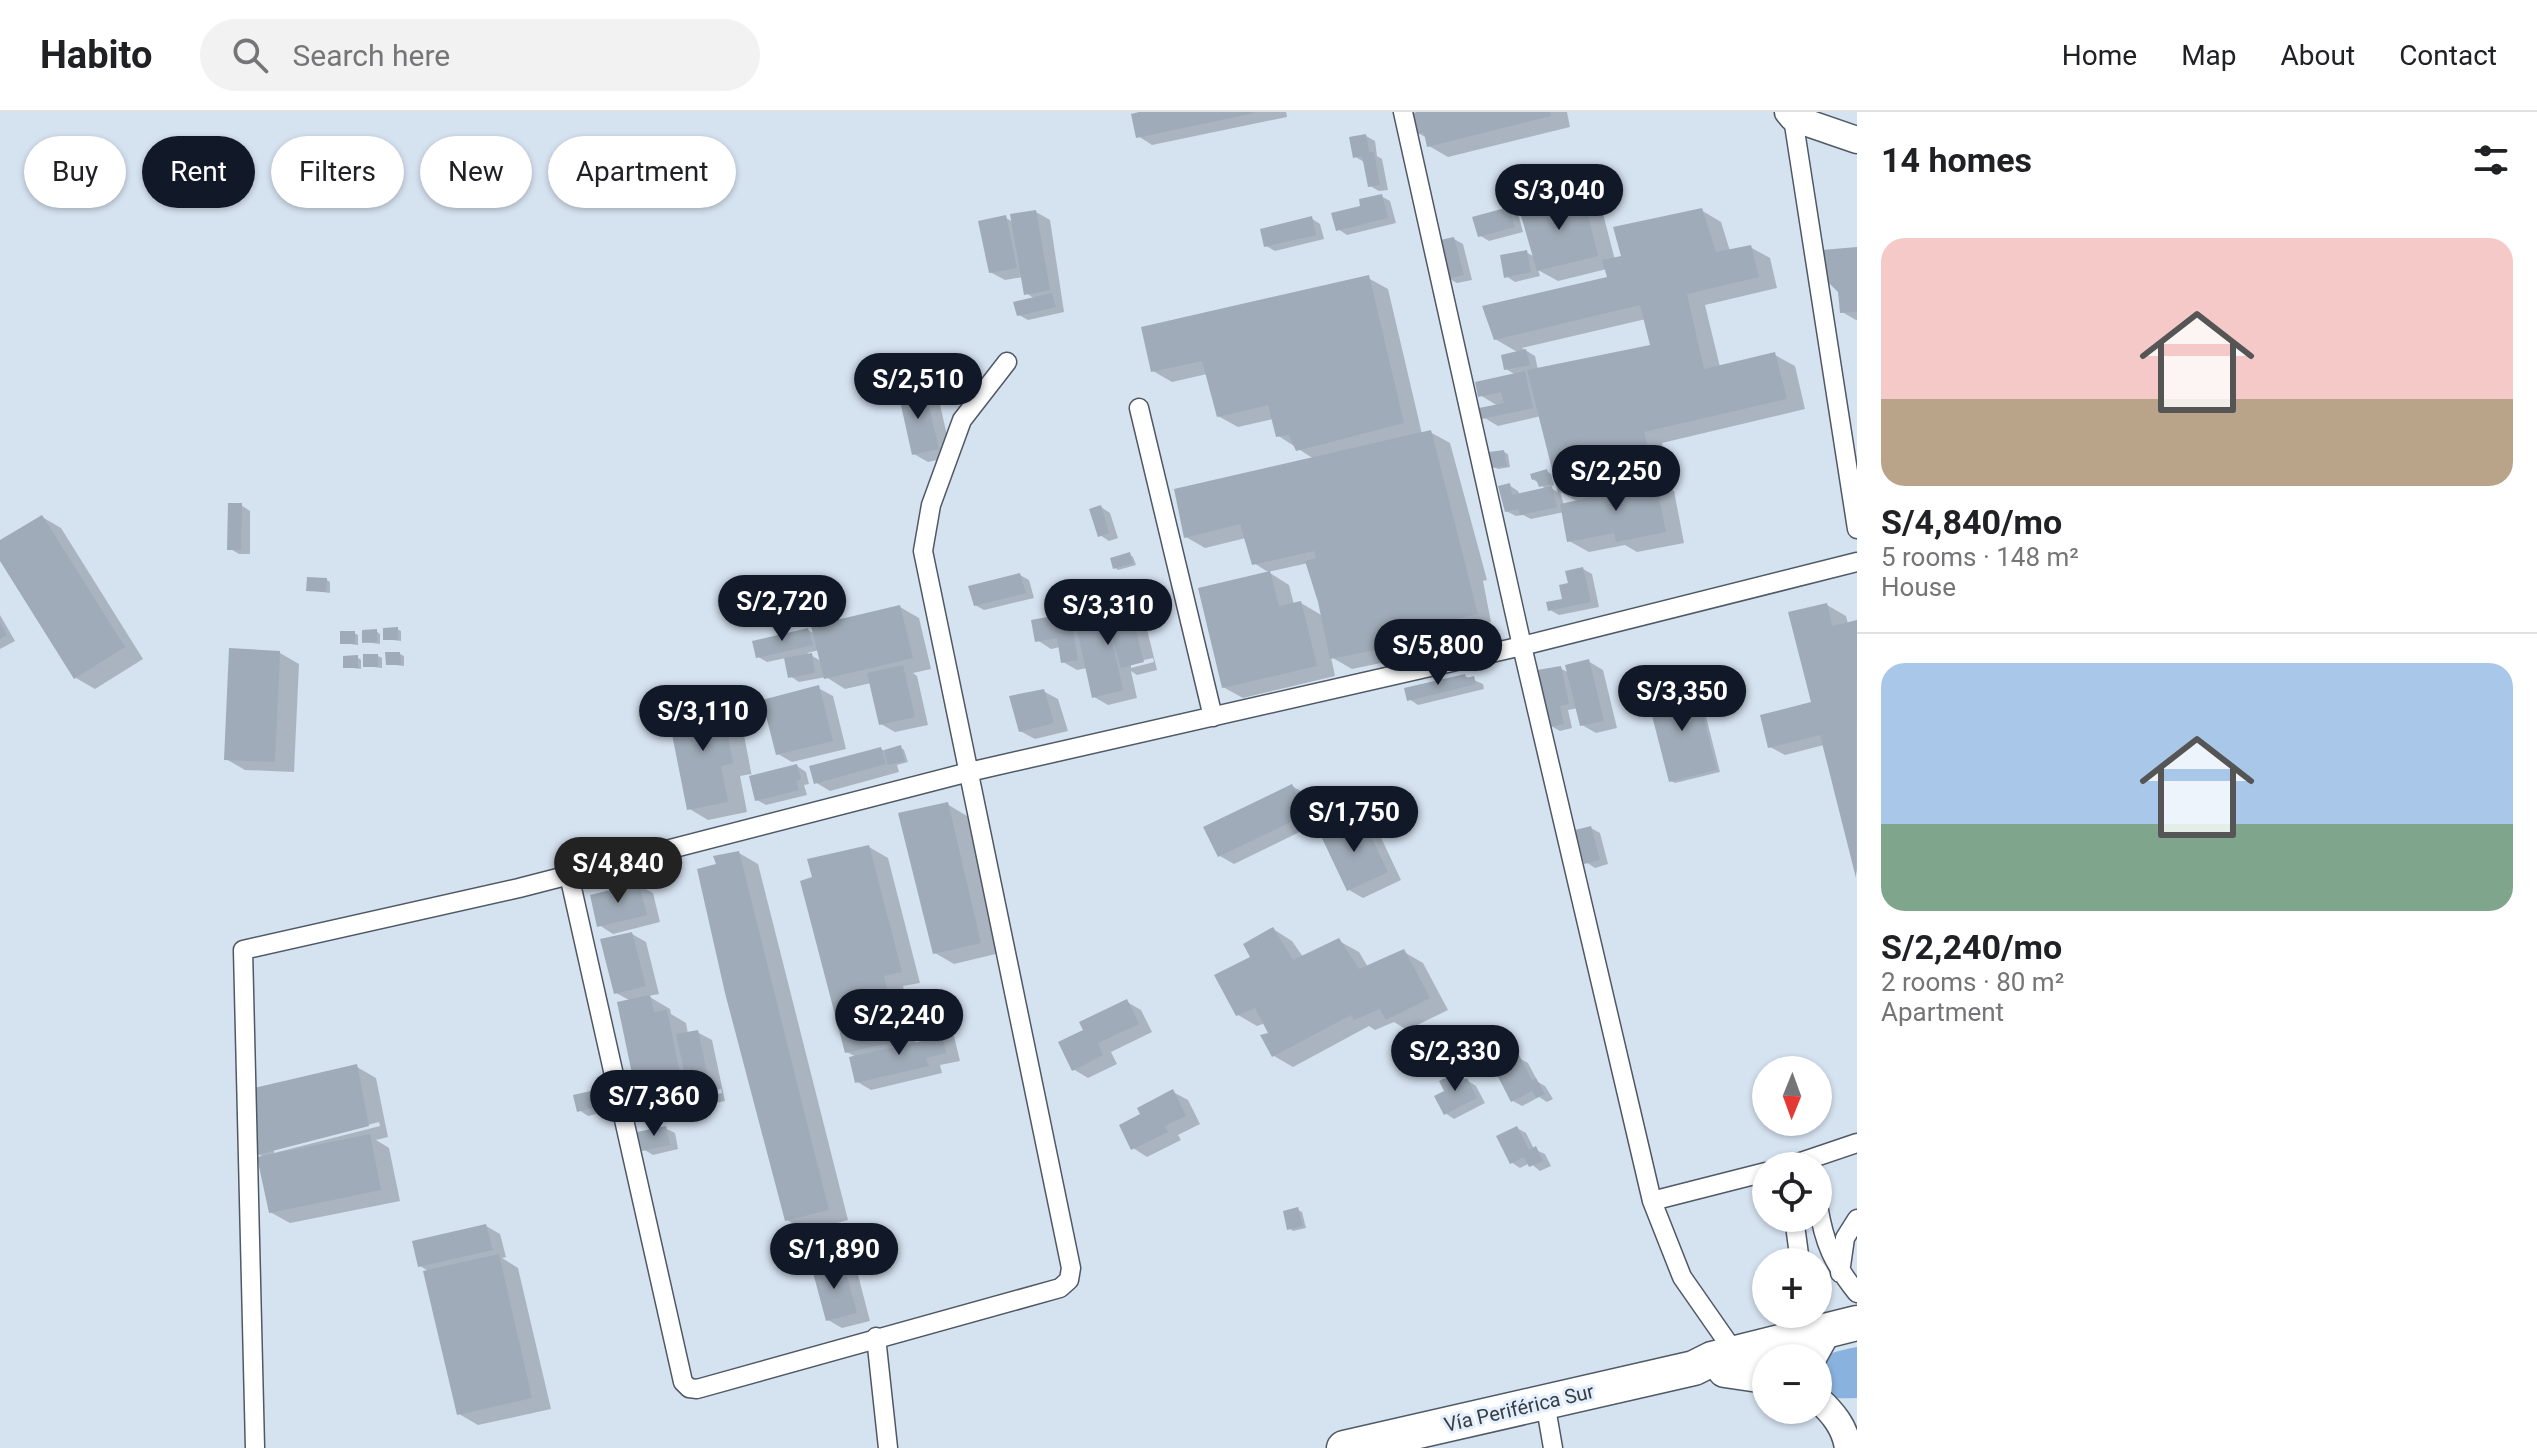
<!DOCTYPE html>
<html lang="en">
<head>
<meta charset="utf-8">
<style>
	:root { --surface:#fff; --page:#f2f2f2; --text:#202124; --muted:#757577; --line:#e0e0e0; --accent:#111827 }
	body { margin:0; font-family:Roboto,sans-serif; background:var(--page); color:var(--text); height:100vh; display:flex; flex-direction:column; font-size:30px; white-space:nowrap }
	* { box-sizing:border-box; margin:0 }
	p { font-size:26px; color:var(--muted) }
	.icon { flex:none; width:44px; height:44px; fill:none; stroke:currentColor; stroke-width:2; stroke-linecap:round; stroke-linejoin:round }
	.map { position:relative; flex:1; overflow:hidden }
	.side { display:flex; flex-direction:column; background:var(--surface); width:680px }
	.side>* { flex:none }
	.guide { position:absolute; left:24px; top:24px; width:760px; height:72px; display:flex; gap:16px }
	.needle { width:52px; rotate:181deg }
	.tools { position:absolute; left:1752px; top:944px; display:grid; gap:16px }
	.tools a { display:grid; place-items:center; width:80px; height:80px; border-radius:50%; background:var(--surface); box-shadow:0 2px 6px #0004; font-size:40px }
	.price { position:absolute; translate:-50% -68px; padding:0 18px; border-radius:28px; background:var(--accent); color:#fff; font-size:26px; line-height:52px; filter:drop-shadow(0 2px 4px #0008) }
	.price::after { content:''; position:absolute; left:50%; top:48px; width:24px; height:18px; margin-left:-12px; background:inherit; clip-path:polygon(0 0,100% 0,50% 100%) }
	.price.selected { background:#222; color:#fff }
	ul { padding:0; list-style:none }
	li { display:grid; align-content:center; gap:16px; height:424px; padding:0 24px }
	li+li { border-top:2px solid var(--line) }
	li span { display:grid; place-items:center; height:248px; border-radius:24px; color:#555 }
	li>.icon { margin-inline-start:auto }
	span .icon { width:144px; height:144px; fill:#fffc; stroke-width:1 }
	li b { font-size:34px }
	h2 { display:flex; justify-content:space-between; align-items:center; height:96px; padding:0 24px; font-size:34px }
	.tag { padding:0 28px; border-radius:36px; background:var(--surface); box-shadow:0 2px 6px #0004; font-size:28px; line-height:72px }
	.tag.selected { background:var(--accent); color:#fff }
	header { display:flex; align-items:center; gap:48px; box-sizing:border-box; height:112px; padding:0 40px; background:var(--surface); border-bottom:2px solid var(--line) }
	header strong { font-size:38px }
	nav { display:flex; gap:44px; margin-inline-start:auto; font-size:28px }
	.search { width:560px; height:72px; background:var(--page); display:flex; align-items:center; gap:20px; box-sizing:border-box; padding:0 28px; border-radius:44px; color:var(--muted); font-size:30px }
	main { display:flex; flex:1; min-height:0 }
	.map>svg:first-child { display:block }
</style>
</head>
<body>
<header>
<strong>Habito</strong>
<div class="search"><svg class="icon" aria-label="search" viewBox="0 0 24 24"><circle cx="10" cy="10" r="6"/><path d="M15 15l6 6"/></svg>Search here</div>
<nav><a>Home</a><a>Map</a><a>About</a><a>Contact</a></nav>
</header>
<main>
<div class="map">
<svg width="1857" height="1336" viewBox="0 0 1857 1336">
	<rect width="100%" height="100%" fill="#d5e2f0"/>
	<path fill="#89b2de" d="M1857,1235V1286C1833,1287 1818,1288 1818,1260C1818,1253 1819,1248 1826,1244C1835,1239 1847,1237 1857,1235Z"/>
	<path fill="#0003" fill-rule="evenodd" d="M1149,0H1286L1287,5L1152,33L1138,24Z
		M1427,0H1567L1570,15L1448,45L1429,34L1427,26L1418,21Z
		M1366,24L1375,29L1377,44L1382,47L1388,78L1379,79L1370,74L1364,50L1354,44Z
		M1581,82L1601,94L1615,148L1701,98L1721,110L1730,139L1750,135L1770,146L1777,176L1705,193L1720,255L1775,243L1795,254L1805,297L1662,331L1672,368L1660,371L1674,379L1684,431L1637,440L1625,433L1589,440L1569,429L1564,400L1531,407L1523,403L1516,404L1506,399L1509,373L1518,379L1520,384L1547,378L1533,367L1547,359L1551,362L1554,373L1549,375L1561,382L1541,304L1498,314L1483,305L1498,294L1480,283L1516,263L1506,257L1519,241L1495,227L1609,167L1607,157L1558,169L1538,158L1540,164L1515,170L1506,164L1526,140L1535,145ZM1646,207L1653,234L1538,258L1535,244L1522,236ZM1560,380L1578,390L1564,393Z
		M1381,84L1390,89L1396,111L1347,123L1338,117L1363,95Z
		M1509,97L1518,102L1523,120L1489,129L1479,123Z
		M1036,100L1050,108L1064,200L1028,208L1019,203L1035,187L1026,181L1023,165L1005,168L990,160L1006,106L1013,110Z
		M1311,106L1320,112L1324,127L1275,139L1266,134Z
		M1454,127L1463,132L1472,168L1457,171L1448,166Z
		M1857,137V208H1856L1842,200Z
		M1368,166L1388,177L1422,322L1430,320L1450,331L1487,468L1483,469L1491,510L1431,523L1435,540L1352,557L1331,545L1335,564L1243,586L1223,575L1270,461L1289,473L1294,493L1301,491L1323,504L1308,451L1268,460L1254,451L1246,426L1205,436L1186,425L1314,347L1277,323L1273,307L1238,315L1218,304L1207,262L1172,270L1153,259Z
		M924,276L938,284L952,345L928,350L914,342Z
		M1504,340L1508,342L1510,355L1498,357L1494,355Z
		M241,393L250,399V442H239L229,436Z
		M1101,395L1110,401L1118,426L1109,429L1100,423Z
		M42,405L61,416L143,547L95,577L76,566L0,445V431Z
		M1129,442L1133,445L1136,453L1118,458L1114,455Z
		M1583,457L1592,462L1599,495L1559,503L1550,498L1564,488L1570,472Z
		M1020,463L1029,468L1034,486L984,498L975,493Z
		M327,468L330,470V481L308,478Z
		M1128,493L1143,501L1157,558L1137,563L1131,559L1137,586L1108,593L1094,585L1087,556L1077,558L1063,550L1060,535L1051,537L1037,528L1069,503L1074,506ZM1153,546L1154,550L1131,556V551Z
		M1827,493L1846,504L1848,512L1857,510V762L1824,633L1785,643L1770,635L1814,591Z
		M900,495L919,506L931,557L913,561L917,564L928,613L895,620L881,612L871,571L845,577L826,565L799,570L790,564L786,546L767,550L758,545L808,518L815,522ZM819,538L821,549L807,541Z
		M0,503L15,529L0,537Z
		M397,517L401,519V529L385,527Z
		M376,519L380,522V532L364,530Z
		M354,521L358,523V533L342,531Z
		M280,541L299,552L294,660L245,658L226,647Z
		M400,542L404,544V554L388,552Z
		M378,544L382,546V556L365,554Z
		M357,545L361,548V557L345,555Z
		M1588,549L1603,558L1617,616L1596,621L1582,613L1578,596L1568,598L1572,616L1560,619L1551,614L1560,556L1569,561Z
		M1465,564L1483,572L1484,577L1418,593L1409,587Z
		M1695,575L1699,577L1720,660L1675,671L1671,669Z
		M818,576L833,584L846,637L792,650L778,642Z
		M1043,579L1058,587L1068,619L1035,627L1020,619Z
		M732,592L752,603L755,621L744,623L752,665L797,654L806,660L809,672L804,673L807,683L766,693L757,688L751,662L740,664L747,700L708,708L688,696Z
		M900,635L904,638L908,650L897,653L899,660L830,679L815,670L881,637L885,639Z
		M1292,674L1306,682L1320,710L1234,752L1220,744Z
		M947,692L967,704L1000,841L954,852L935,841Z
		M1361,707L1376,715L1401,768L1363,786L1349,778Z
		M1591,716L1600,721L1608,752L1595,756L1586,750Z
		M869,735L888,746L920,871L903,874L916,932L924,930L940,916L954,924L960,949L940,953L942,961L871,978L856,969L858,946L847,940Z
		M739,741L758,752L848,1108L826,1114L835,1120L845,1150L843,1151L857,1159L870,1209L842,1216L828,1208L815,1157L809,1154L812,1136L807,1119L787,1108L718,753Z
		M639,773L653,781L660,810L613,822L599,813Z
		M1273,817L1292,829L1303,845L1339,829L1359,840L1368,855L1404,840L1423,851L1448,898L1407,918L1394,910L1375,918L1369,914L1293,955L1274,944L1271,922L1265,911L1257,914L1238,903L1253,846Z
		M632,822L646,830L659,882L648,884L670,897L671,902L686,911L688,922L697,920L712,928L725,989L706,993L702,990L704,1001L661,1010L642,998L631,889L616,881ZM721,977L722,981L701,985V981Z
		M1127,890L1141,898L1152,920L1111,940L1117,952L1088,966L1073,957L1085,919Z
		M1519,946L1528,951L1538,970L1545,974L1553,987L1547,990L1539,985L1522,994L1513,989Z
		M357,955L376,966L388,1025L376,1028L389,1036L400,1089L290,1111L270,1100L265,1046L258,1042ZM379,1010L380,1014L274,1041V1037Z
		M1457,962L1476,974L1485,991L1454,1007L1445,1001L1447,980Z
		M599,979L609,984L612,998L588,1004L579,998Z
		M1173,980L1188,988L1200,1012L1178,1023L1181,1028L1147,1045L1133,1036L1143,1003Z
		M665,1016L675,1021L678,1037L653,1043L643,1037Z
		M1517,1016L1526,1021L1534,1037L1545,1042L1551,1054L1540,1059L1530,1051L1520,1056L1511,1050Z
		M1298,1098L1302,1100L1306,1116L1293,1119L1289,1116Z
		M486,1114L500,1122L506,1145L502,1146L518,1156L551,1297L478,1313L459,1302L430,1160L420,1154Z"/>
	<path fill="#9fabb8" d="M1139,0H1254V1L1136,26L1131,2Z
		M1417,0H1550L1551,4L1427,35L1424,21L1416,22L1410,2Z
		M1366,22L1369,40H1374L1380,73L1368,75L1362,44L1353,46L1349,25Z
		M1582,80L1598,144L1537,159L1519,97Z
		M1382,82L1388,106L1336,119L1331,101L1360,94L1359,87Z
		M1509,95L1515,115L1478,125L1472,105Z
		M1702,96L1716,140L1751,133L1759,165L1687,182L1704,257L1775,240L1787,287L1644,320L1653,358L1558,381L1527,258L1650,233L1640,193L1494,228L1482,194L1607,165L1602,148L1621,144L1613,115Z
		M1036,98L1050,178L1024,183L1010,102Z
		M1006,103L1017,156L989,161L978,109Z
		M1312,104L1316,123L1264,135L1260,117Z
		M1454,125L1464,163L1446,167L1436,129Z
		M1857,135V200L1840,201L1838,180L1824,166L1822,138Z
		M1527,138L1531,160L1504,166L1500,143Z
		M1369,163L1404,311L1296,339L1289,323L1276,325L1268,293L1217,305L1202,249L1151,260L1141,215Z
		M1052,181L1056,195L1017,204L1013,190Z
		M1526,237L1530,253L1504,258L1501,243Z
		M1525,259L1533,296L1482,307L1479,296L1504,291L1501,280L1478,285L1475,270Z
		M924,274L939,337L912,343L898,280Z
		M1431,318L1478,502L1414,516L1417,530L1330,547L1318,490L1305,449L1316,446L1314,439L1252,453L1240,412L1184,426L1174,377Z
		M1504,338L1507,354L1492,356L1489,340Z
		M1547,357L1551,372L1539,375L1536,367L1532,368L1530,362Z
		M1655,366L1666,420L1616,430L1614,421L1567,430L1560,392L1588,386L1587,379Z
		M1510,371L1512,383L1552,374L1557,395L1520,403L1518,397L1505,400L1498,374Z
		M228,391H242L241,438H227Z
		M1101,393L1109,421L1098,425L1089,397Z
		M42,403L125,535L74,567L0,449V428Z
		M1130,440L1133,451L1113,457L1110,446Z
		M1583,455L1591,490L1548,499L1546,490L1562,487L1559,473L1568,471L1565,459Z
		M1270,459L1279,494L1301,489L1317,554L1222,576L1198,476Z
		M1020,461L1026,481L974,494L968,474Z
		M307,465L327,466L326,480L306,479Z
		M1129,491L1144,550L1121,556L1110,518L1123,578L1092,586L1074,504Z
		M1827,491L1832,514L1857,508L1856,766L1820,623L1768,636L1760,603L1811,590L1788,500Z
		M900,493L913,546L824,567L811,514Z
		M1070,501L1078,548L1061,551L1057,526L1035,530L1031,508Z
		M0,510L7,523L0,527Z
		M398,515V528H383V516Z
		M808,516L813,533L756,546L752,529Z
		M377,517V530L362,531V518Z
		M340,519H355V532H340Z
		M229,536L280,539L275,650L224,648Z
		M385,540H400L401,553H386Z
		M812,541L815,561L788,566L784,546Z
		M363,542H378V555H363Z
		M358,543V556H343V544Z
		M1589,547L1604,609L1580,614L1565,553Z
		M903,553L915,605L879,613L867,561Z
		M1561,554L1569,592L1560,594L1564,612L1549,615L1537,558Z
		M1465,562L1466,566L1474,564L1476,572L1407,589L1404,576Z
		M819,573L833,629L776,643L762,588Z
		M1695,573L1717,658L1669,670L1647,584Z
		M1044,577L1054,611L1019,620L1009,584Z
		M732,590L736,610L726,612L733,651L721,654L728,690L687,698L668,602Z
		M901,633L905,649L888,653L884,638Z
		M881,635L886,652L814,672L809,654Z
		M797,652L801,667L796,669L799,678L755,689L749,664Z
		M1292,672L1307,702L1218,745L1203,715Z
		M948,690L981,831L933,842L898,701Z
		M1361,704L1388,760L1347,779L1321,724Z
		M1591,714L1600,748L1584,752L1575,718Z
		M869,733L902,860L884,864L899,929L845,941L800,769L812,765L807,747Z
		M739,739L829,1098L785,1109L725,881L697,757L716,752L713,744Z
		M639,771L647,803L597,815L590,783Z
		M1273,815L1293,848L1339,826L1359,857L1404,837L1430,886L1386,908L1380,897L1354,908L1351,903L1272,945L1260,923L1268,921L1255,896L1236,904L1214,863L1250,845L1243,832Z
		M632,820L646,874L614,882L600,827Z
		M650,883L654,900L667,898L686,990L640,1000L617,890Z
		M1127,887L1139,912L1098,931L1103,943L1072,959L1058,930L1083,918L1079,910Z
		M940,913L946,941L926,946L929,954L855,971L849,945L922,929L919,918Z
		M698,918L711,981L690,986L676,922Z
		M1519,943L1532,968L1536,966L1545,982L1536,986L1532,979L1511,990L1494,957Z
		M357,952L369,1014L257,1043L250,977Z
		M1457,960L1462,969L1467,966L1477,986L1444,1003L1434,984L1444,979L1439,969Z
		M600,977L604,993L577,1000L573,983Z
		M1173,977L1186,1004L1165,1014L1168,1020L1131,1038L1119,1013L1140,1002L1137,996Z
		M666,1014L670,1033L642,1039L637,1020Z
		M1517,1014L1529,1038L1536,1034L1543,1049L1529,1055L1524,1045L1510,1052L1496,1024Z
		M370,1022L381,1078L269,1101L257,1045Z
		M1298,1095L1303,1114L1287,1118L1283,1099Z
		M486,1112L493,1138L418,1155L412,1129Z
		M826,1112L837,1145L807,1155L800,1134H810L805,1119Z
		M499,1142L532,1286L457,1303L423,1159Z
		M843,1149L857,1201L826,1209L812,1157Z"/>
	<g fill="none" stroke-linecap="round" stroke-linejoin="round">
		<defs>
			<path id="street" d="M1403,0L1522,534L1652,1089L1682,1165L1735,1241
				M1793,6L1857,417
				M1139,296L1213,605
				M569,763L683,1270L689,1276L697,1277L1060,1176L1069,1168L1071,1156L923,439L931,393L962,308L1007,250
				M1789,1054L1857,1031
				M1652,1089L1766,1060
				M1818,1093C1824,1131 1833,1151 1857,1181
				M1794,1106L1800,1150
				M1840,1161L1845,1126L1857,1107
				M876,1225L888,1336
				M1545,1290L1553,1336
				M255,1336L243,838L519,776L969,660L1522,534L1857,450"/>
			<path id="secondary" d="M1788,0L1793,6L1857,28
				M1813,1246L1829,1217
				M1818,1287C1833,1301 1845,1315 1848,1336"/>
			<path id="highway" d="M1725,1258L1766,1264
				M1344,1336L1694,1256L1712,1247L1857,1211"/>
		</defs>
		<use href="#street" stroke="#4f5965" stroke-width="21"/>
		<use href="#secondary" stroke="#4f5965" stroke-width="29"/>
		<use href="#highway" stroke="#4f5965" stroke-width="37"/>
		<use href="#street" stroke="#fff" stroke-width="18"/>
		<use href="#secondary" stroke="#fff" stroke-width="26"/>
		<use href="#highway" stroke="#fff" stroke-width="34"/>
	</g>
	<g text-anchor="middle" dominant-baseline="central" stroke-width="6" stroke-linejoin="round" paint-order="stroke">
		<g font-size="20" fill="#383d42" stroke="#e3effd">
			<text transform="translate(1519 1296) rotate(-13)">Vía Periférica Sur</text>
		</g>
	</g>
</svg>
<div class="tools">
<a><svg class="needle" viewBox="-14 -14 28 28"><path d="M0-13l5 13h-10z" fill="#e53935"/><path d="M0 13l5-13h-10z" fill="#757577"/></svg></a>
<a><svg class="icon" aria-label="locate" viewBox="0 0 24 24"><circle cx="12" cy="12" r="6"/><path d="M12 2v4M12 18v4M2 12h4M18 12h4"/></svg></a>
<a>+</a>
<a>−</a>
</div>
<b class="price" style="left:1559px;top:120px">S/3,040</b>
<b class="price" style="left:918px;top:309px">S/2,510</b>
<b class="price" style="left:1616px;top:401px">S/2,250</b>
<b class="price" style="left:782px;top:531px">S/2,720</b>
<b class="price" style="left:1108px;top:535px">S/3,310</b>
<b class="price" style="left:1438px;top:575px">S/5,800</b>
<b class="price" style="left:1682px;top:621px">S/3,350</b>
<b class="price" style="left:703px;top:641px">S/3,110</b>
<b class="price" style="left:1354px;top:742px">S/1,750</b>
<b class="price selected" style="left:618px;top:793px">S/4,840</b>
<b class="price" style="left:899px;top:945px">S/2,240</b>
<b class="price" style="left:1455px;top:981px">S/2,330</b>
<b class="price" style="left:654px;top:1026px">S/7,360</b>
<b class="price" style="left:834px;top:1179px">S/1,890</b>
<div class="guide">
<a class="tag">Buy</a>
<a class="tag selected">Rent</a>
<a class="tag">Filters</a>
<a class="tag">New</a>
<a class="tag">Apartment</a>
</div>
</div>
<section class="side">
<h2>14 homes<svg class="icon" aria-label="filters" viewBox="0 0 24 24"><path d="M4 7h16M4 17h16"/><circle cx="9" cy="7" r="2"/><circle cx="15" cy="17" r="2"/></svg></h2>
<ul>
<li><span style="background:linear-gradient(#f6c9c9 65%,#b9a48a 0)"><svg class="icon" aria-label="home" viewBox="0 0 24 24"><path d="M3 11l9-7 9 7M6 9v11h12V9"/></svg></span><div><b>S/4,840/mo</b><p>5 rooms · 148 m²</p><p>House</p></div></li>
<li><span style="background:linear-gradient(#a9c7e8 65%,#7fa58c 0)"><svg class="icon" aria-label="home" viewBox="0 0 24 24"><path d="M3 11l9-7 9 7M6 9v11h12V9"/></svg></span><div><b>S/2,240/mo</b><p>2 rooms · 80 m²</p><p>Apartment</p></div></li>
</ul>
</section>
</main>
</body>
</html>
